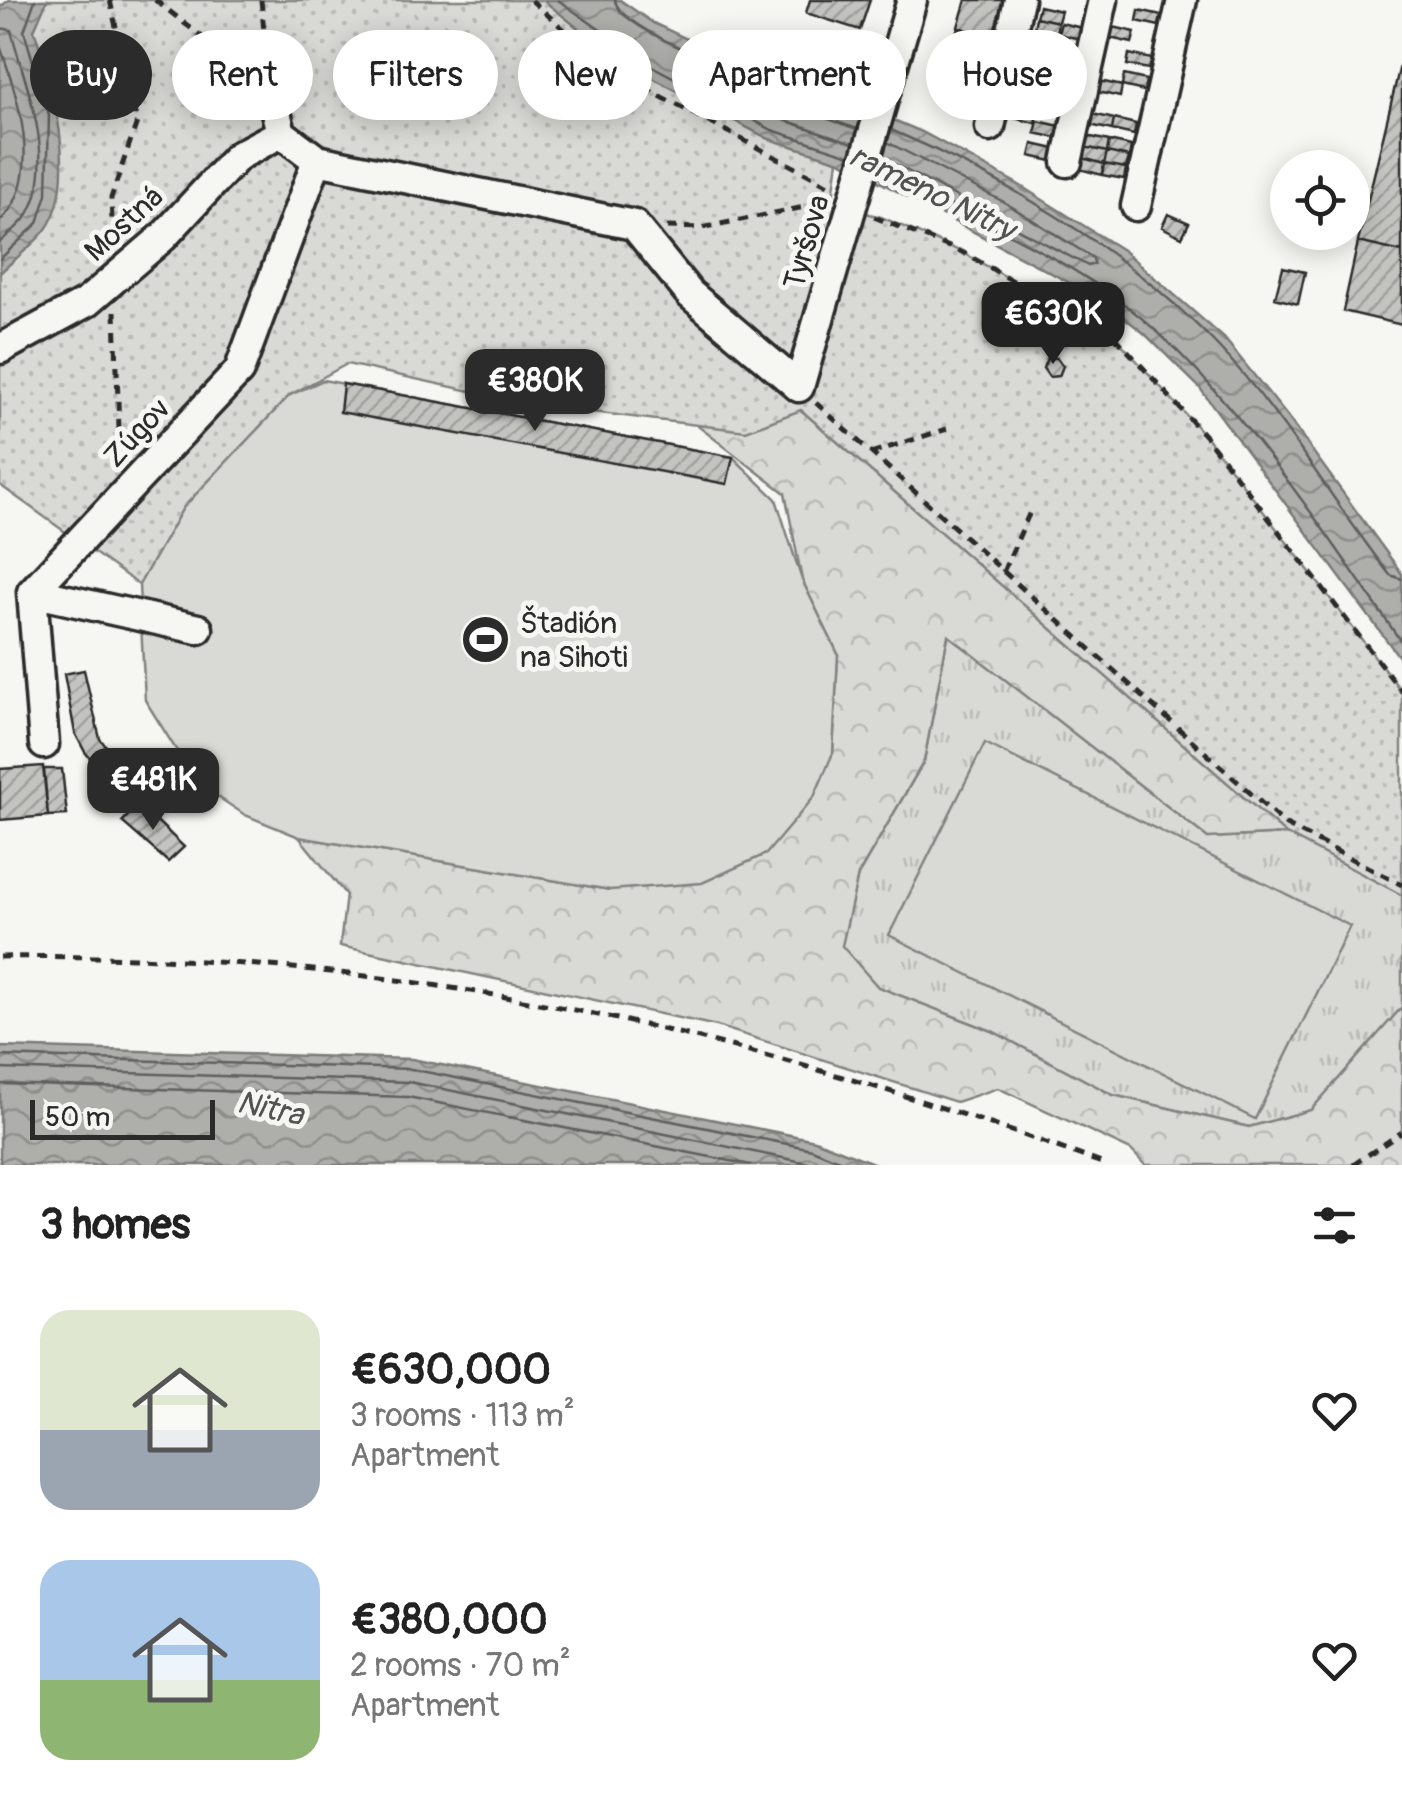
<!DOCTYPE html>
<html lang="en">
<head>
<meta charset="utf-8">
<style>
	:root { --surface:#fff; --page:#f6f6f6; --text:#222; --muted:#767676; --accent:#2b2b2b }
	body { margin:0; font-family:Pangolin,sans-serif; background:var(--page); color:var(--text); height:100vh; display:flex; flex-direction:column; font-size:38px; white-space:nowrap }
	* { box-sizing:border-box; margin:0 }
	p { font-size:32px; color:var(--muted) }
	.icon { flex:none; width:55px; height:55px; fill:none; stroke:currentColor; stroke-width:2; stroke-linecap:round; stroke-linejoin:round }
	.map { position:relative; height:1165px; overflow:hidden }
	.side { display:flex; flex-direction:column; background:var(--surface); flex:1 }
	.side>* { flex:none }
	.top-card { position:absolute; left:30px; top:30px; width:1342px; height:90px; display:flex; gap:20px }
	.controls { position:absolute; left:1270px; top:150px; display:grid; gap:20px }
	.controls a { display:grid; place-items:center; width:100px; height:100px; border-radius:50%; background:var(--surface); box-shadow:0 5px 25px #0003; font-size:50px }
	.scale { position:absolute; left:30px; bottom:25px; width:185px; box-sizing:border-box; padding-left:10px; border:5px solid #2b2b2b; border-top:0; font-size:28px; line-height:35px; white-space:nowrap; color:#2b2b2b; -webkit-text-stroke:8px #f6f6f2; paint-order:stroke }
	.price { position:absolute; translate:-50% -85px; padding:0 22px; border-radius:20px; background:var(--accent); color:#fff; font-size:32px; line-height:65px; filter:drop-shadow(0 2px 5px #0008) }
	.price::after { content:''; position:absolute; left:50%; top:60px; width:30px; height:22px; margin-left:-15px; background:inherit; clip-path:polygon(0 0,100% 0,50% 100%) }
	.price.active { background:#222; color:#fff }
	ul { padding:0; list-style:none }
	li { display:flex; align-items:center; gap:30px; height:250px; padding:0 40px }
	li span { display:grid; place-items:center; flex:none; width:280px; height:200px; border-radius:30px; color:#555 }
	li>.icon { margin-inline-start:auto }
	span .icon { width:120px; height:120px; fill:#fffc; stroke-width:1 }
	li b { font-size:42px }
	h2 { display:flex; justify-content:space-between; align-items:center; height:120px; padding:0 40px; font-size:42px }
	.tag { padding:0 35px; border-radius:45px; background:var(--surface); box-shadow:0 5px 25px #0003; font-size:35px; line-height:90px }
	.tag.active { background:var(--accent); color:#fff }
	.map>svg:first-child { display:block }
</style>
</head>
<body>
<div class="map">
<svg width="1402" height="1165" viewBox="0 0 1402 1165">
	<defs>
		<pattern id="grass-tufts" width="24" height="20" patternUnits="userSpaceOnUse" patternTransform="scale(2.5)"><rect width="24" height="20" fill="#d9d9d5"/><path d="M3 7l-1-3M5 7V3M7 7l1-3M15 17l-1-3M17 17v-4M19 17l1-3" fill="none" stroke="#babab7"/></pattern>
		<pattern id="forest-crowns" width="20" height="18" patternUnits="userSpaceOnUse" patternTransform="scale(2.5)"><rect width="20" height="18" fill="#d9d9d5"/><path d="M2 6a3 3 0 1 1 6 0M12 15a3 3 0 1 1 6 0" fill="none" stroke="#babab7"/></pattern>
		<pattern id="park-dots" width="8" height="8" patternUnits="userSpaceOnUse" patternTransform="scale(2.5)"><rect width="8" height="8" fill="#d9d9d5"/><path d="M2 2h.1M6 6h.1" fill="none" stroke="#babab7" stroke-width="1.8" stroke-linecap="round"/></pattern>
		<pattern id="water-waves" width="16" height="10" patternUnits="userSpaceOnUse" patternTransform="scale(2.5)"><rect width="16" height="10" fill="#aeaeab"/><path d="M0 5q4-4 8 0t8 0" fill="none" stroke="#8e8e8b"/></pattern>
		<pattern id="building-hatch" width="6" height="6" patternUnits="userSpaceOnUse" patternTransform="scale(2.5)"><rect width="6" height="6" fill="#c3c3c0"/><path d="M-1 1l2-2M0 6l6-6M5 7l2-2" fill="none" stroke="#9f9f9c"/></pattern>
	</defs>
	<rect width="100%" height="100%" fill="#f6f6f2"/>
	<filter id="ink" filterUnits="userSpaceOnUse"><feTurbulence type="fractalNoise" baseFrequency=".01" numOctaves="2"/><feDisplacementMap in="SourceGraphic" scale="20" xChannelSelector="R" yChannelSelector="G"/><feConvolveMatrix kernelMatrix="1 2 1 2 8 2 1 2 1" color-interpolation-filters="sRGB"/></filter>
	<g filter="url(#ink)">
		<path fill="url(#grass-tufts)" stroke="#828280" stroke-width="2.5" d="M948,635L1208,838L1286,834L1402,895V1007L1311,1110L1249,1127L1113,1095L992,1031L878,987L841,946L858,875L924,761Z"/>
		<path fill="url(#forest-crowns)" stroke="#828280" stroke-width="2.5" d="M801,410L1286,834L1208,838L948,635L924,761L858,875L842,946L878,987L992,1031L1113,1095L1249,1127L1311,1110L1402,1007V1165H1145L1131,1150L998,1088L956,1102L717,1026L340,946L346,895L299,837L610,890L833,753L838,654L802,580L785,493L690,420Z"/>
		<path fill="url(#park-dots)" stroke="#828280" stroke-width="2.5" d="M41,0H585L843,125L832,204L881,217L962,252L1118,340L1207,438L1402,692V895L1286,834L801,410L746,431L535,405L347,364L290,395L183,508L139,585L0,485V54Z"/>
		<path fill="#d9d9d5" stroke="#828280" stroke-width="2.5" d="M323,380L733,457L776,499L802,580L838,654L833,753L814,797L766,854L702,883L610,890L299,837L245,815L197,783L145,700L139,585L183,508L290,395Z
			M985,743L1350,926L1255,1119L889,935Z"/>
		<path fill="url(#water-waves)" stroke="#7a7a78" stroke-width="2.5" d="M9,0H47L34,30C52,79 80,182 46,229C34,245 14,259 0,273V7Z
			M543,0H620L653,23L744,66L829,93L922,132L1016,183L1124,251L1224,338L1287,416L1402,574V661L1199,387L1145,334L1102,300L840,161L769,139L645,74L604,49Z
			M0,1047L412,1059L815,1140L878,1165H0Z"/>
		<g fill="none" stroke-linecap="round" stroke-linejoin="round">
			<path stroke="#5f5f5e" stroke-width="2.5" d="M558,0L650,65L772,130L850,155
				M615,0C620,39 821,100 861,117
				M0,28L11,30C24,84 59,159 28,214C22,224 9,234 0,242
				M0,46C18,96 45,179 0,221
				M891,130C1007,179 1127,252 1215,343C1282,412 1330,499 1390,575L1402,579
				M853,143L778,118L742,99L740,93L746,90L857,129
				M883,158L1088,266L1094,264L1093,258L1004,202L887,142
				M879,170C955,209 1039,244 1109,293C1220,370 1324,531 1402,643
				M0,259L38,223L47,194L49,115L24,31L35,0
				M0,1056L411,1069L812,1149L851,1165
				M0,1069L409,1082L818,1165
				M0,1084L408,1097L751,1165"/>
		</g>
		<path fill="url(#building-hatch)" stroke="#2b2b2b" stroke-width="2.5" d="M810,0H870L860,30L806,13Z
			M966,0H1004L992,37L958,27Z
			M1039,6L1061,11L1058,22L1036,17Z
			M1139,10L1161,15L1159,26L1137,21Z
			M1036,17L1058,22L1056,34L1034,29Z
			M1061,23L1082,28L1080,39L1058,34Z
			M958,27L992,37L977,91L941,80Z
			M1113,27L1135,32L1132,43L1110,38Z
			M1034,29L1056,34L1053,45L1031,40Z
			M1031,40L1053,45L1051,56L1029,51Z
			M1029,51L1051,56L1048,67L1027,62Z
			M1129,54L1152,59L1149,69L1127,65Z
			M1402,57V252L1358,242Z
			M1027,62L1048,67L1046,78L1024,73Z
			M1024,73L1046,78L1043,89L1021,85Z
			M1124,75L1146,80L1144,91L1122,86Z
			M1048,78L1070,82L1068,93L1046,89Z
			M1100,81L1122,86L1120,97L1098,92Z
			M1021,85L1043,89L1041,101L1019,95Z
			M1019,95L1041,101L1038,112L1016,107Z
			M1016,107L1038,112L1035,123L1014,118Z
			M1093,114L1114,119L1112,130L1090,125Z
			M1114,119L1136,124L1134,135L1112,130Z
			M1038,121L1060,126L1057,138L1035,133Z
			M1087,136L1109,141L1107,152L1085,147Z
			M1109,141L1131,146L1129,157L1107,152Z
			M1033,144L1055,149L1052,161L1030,156Z
			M1085,147L1107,152L1104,164L1083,158Z
			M1107,152L1129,157L1126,168L1104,164Z
			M1083,158L1104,164L1102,175L1080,169Z
			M1104,164L1126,168L1124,179L1102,175Z
			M1168,214L1189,223L1182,237L1162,227Z
			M1358,242L1402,252V325L1343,311Z
			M1283,267L1305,272L1298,304L1275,298Z
			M1047,358H1057L1063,366L1059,376L1049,377L1043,368Z
			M343,384L733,457L727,484L340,412Z
			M84,670L100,739L140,785L124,798L85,752L75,733L64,674Z
			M43,766L48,816L0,820V769Z
			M44,769H62L67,815L48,816Z
			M139,804L184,847L168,862L122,822Z"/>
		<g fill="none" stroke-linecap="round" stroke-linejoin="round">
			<defs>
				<path id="minor" d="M267,75L281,133L317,160L634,225L690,294L799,387L912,0
					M990,127L1019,0
					M1067,162L1103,0
					M1136,206L1182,0
					M0,349L87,302L163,237L238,156L281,133
					M32,592L198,629
					M44,744L32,592L239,371L317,160"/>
			</defs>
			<use href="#minor" stroke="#2b2b2b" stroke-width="35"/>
			<path stroke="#2b2b2b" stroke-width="5" stroke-dasharray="10 8" stroke-linecap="butt" d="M110,0L137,122L111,198L113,245
				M155,0L242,68
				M261,0L266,52
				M531,0L607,68L832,187
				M874,217L962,252L1118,340L1207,438L1402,692
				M667,227L701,228L829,202
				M115,311L120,459
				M816,403L1286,825L1402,885
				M871,453L947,429
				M1003,572L1030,512
				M0,957C394,950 739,1030 1107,1165
				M1353,1165L1402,1132"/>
			<use href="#minor" stroke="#f6f6f2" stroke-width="28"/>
		</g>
	</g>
	<defs>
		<symbol id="stadium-disc" viewBox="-11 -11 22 22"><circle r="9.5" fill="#2b2b2b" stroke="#f6f6f2"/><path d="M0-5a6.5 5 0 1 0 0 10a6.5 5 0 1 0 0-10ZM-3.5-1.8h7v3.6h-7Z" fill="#fff"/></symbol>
	</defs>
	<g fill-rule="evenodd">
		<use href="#stadium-disc" x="458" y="612" width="55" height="55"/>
	</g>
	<g text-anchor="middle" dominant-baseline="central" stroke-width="10" stroke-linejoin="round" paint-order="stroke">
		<g font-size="30" fill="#2b2b2b" stroke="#f6f6f2">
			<text transform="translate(124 224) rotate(-43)">Mostná</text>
			<text transform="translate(807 242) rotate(-74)">Tyršova</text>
			<text transform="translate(137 433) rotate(-47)">Zúgov</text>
		</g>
		<g font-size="30" fill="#2b2b2b" stroke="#f6f6f2" text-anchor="start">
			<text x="520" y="623">Štadión<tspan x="520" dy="34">na Sihoti</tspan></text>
		</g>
		<g font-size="32" font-style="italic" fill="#525251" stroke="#f6f6f2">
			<text transform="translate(932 193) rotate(26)">rameno Nitry</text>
			<text transform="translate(270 1109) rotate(12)">Nitra</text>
		</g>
	</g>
</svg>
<div class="controls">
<a><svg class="icon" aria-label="locate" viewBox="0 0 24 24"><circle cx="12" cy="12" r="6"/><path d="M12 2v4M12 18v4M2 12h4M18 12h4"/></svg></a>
</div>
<div class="scale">50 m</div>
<b class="price active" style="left:1053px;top:367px">€630K</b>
<b class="price" style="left:535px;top:434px">€380K</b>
<b class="price" style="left:153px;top:833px">€481K</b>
<div class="top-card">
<a class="tag active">Buy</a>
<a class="tag">Rent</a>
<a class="tag">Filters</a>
<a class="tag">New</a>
<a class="tag">Apartment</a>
<a class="tag">House</a>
</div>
</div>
<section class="side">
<h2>3 homes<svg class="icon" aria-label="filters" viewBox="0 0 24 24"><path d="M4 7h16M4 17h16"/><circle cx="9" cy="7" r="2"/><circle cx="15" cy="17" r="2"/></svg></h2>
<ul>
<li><span style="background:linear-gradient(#dfe7d0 60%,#9aa5b1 0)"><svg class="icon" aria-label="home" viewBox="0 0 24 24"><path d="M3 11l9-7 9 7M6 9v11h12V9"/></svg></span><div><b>€630,000</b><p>3 rooms · 113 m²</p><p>Apartment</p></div><svg class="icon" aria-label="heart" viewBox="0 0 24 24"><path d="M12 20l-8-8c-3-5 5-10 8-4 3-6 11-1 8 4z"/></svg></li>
<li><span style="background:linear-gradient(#a9c7e8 60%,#8fb573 0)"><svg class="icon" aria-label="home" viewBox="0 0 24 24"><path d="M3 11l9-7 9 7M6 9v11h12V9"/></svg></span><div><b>€380,000</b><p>2 rooms · 70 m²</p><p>Apartment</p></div><svg class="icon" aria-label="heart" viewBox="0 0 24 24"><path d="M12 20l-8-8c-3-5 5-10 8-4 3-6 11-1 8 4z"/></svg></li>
</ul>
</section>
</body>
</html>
